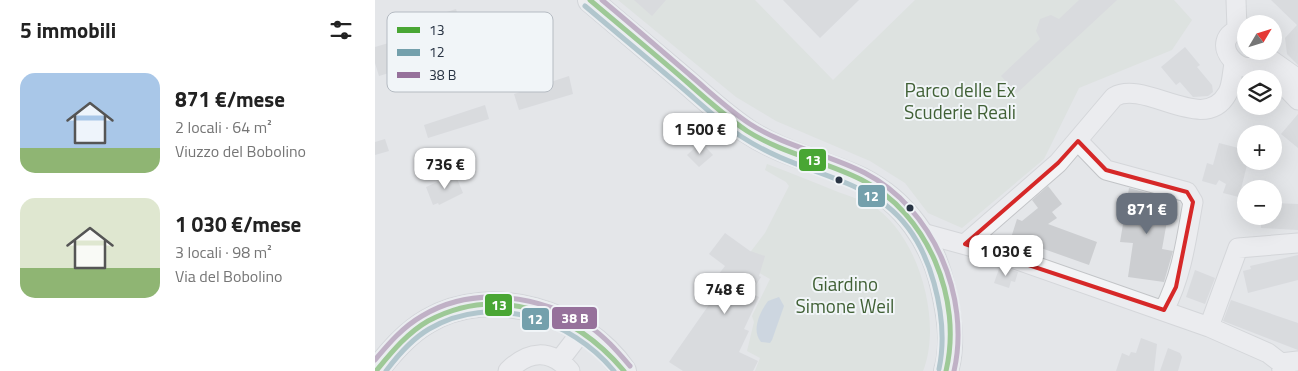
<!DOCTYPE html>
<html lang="it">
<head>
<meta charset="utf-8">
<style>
	:root { --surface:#fff; --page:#f2f2f2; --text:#222; --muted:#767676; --accent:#6a727e }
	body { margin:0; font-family:"Titillium Web",sans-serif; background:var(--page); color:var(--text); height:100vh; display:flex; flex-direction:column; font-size:19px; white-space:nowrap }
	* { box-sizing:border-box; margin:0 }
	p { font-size:16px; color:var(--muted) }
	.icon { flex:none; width:28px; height:28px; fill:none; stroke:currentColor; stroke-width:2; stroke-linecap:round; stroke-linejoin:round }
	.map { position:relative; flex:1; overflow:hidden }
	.details { display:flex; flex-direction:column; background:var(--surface); width:375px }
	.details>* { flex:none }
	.needle { width:32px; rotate:52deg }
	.buttons { position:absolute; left:862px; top:15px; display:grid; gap:10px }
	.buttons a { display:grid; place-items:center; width:45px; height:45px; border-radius:50%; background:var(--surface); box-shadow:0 5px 20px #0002; font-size:25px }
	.price { position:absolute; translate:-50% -42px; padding:0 11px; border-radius:10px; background:#fff; color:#222; font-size:16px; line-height:32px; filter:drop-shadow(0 1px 2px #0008) }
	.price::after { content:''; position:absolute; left:50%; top:30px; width:15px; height:11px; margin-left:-8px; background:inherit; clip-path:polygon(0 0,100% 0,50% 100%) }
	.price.active { background:var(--accent); color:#fff }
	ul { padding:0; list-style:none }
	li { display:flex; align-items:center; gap:15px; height:125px; padding:0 20px }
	li span { display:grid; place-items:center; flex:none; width:140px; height:100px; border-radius:15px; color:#555 }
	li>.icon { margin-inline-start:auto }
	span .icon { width:60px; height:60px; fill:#fffc; stroke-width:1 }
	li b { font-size:21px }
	h2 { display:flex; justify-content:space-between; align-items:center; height:60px; padding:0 20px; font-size:21px }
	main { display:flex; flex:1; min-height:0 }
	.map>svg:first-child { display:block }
</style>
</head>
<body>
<main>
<section class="details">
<h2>5 immobili<svg class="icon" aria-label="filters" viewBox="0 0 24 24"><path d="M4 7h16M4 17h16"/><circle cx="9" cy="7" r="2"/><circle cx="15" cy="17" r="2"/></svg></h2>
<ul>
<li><span style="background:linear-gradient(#a9c7e8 75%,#8fb573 0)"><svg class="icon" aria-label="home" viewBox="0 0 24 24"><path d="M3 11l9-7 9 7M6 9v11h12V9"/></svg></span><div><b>871 €/mese</b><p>2 locali · 64 m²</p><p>Viuzzo del Bobolino</p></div></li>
<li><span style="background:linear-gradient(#dfe7d0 70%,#8fb573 0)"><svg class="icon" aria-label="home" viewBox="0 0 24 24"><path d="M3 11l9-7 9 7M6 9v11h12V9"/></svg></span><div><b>1 030 €/mese</b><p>3 locali · 98 m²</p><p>Via del Bobolino</p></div></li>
</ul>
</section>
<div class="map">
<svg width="923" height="371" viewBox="0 0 923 371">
	<rect width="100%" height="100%" fill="#e4e6e9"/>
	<path fill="#d5ddd4" d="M243,0H380L458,80L540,0H799L817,20L797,50L704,88L669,159L587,228L553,213L530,183L495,161L401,121L361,97Z
		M392,164C416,173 439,182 463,192C473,196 485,199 495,204C543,232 568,321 548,371H380L385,358L372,351L379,322L377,316L395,279L367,263L390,233L414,186L411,182L390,170Z"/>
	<path fill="#b1c4d5" d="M404,297L409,306L397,340L395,343L386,342C376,330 385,312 393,301Z"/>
	<path fill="#ccced1" d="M259,0H291L277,16Z
		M408,0H484L445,38Z
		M704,0H742L642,93L626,76L665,39L661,31L665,19L676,15L684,19Z
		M896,0H923V65L912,54L910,38L922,25Z
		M81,9L86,25L71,30L83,67L55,76L50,62L4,76L0,63V47L41,35L38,23Z
		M810,47L825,65L822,67L837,85L838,92L833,96L818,97L805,82L801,85L786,67Z
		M194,76L198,94L144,110L139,94Z
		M110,105L114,119L53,138L49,125Z
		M923,114V148L906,134Z
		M10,139L14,151L0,155V142Z
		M326,142L338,155L324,167L312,155Z
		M844,143L871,150L873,161L864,197L848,193L851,184L844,180L841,185L827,181L832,163L838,165Z
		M80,174L88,193L64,205L63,203L58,205L51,187Z
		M673,186L687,204L677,212L682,218L673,224L722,242L714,265L666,248L663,255L640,247L642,240L636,238L642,219L647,221L663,208L657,200Z
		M754,188L796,199L787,249L798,251L789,282L753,277L758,243L745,242Z
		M899,203L923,204V230L886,228V216H899Z
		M350,233L375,251L390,256L384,276L386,277L376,293L384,297L369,329L374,331L364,352L383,361L378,371H308L294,362L345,289L337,283L350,266L334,254Z
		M923,255V280L873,293L868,271L876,269L875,266Z
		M625,266L643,272L640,282L636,281L634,288L619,283Z
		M820,270L840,278L830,304L811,297Z
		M856,300L923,323V350L848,321Z
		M766,338L782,344L779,371H741L747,353L754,356L756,352L761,353Z
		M793,348L805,353L807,357L803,371H785Z"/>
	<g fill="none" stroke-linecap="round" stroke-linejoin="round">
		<defs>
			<path id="minor" d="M861,0L862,29
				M871,28C821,36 877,96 890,51
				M889,55L923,79
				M886,61L923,100
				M703,141L731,170L812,192L818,202C811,241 807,275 789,310
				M547,233L631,256L834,327L893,353L906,363L907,371
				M590,244L683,163L739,97C770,79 829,135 852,94C857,87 857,73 859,64
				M834,327L863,248L923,243
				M184,361L207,331
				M906,363L923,361
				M133,371C153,351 175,348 195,371"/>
			<path id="major" d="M215,0C248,28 281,56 313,83C332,100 351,117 372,131C408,155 449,162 487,180C530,202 558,242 568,288C574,315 579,344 571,371
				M1,371C16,352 32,333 53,321C116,284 209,312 249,371"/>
		</defs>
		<use href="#minor" stroke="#c2c4c7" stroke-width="21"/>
		<use href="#major" stroke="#bfc3c7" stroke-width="26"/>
		<use href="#minor" stroke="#f3f4f6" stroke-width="19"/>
		<use href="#major" stroke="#f7f7f7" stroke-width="24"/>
		<defs>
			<path id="bus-1" d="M215,0C248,28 281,55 313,83C332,100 351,117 372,131C408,154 450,161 487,180C553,213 588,300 571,371
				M1,371C16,353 32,333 53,321C124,283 200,313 249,371"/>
			<path id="bus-2" d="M210,6C242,33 274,60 305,86C326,104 345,122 367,137C445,188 528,171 559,283C567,312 570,341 564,369
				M11,371C23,355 37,339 54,329C116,292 196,319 239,371"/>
			<path id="bus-3" d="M227,0C257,25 287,51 316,76C336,93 354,110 375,124C411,147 453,154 490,173C558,208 596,297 579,371
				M0,360C14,343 28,327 47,316C98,285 165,295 214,326C230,337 242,351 255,366"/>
		</defs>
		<use href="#bus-1" stroke="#f1f5f8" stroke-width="9"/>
		<use href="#bus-2" stroke="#f1f5f8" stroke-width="9"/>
		<use href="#bus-3" stroke="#f1f5f8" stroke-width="9"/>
		<use href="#bus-1" stroke="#49a634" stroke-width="5"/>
		<use href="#bus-2" stroke="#74a0ac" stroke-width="5"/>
		<use href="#bus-3" stroke="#96719b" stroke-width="5"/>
	</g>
	<path d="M0 0H923V371H0ZM703,141L731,170L812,192L818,202L801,287L789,310L590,244L683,163Z" fill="#e4e6e9" fill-opacity=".55" fill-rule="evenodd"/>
	<path fill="none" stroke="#d62828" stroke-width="4" stroke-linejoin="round" d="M703,141L731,170L812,192L818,202L801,287L789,310L590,244L683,163Z"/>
	<g fill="#293444" stroke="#f1f5f8" stroke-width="2">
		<circle cx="464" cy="180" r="4.5"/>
		<circle cx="535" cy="208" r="4.5"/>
	</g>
	<g text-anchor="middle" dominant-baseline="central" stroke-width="4" stroke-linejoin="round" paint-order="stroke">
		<g font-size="19" fill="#406035" stroke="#f1f5f8">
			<text x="585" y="89">Parco delle Ex<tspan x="585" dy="22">Scuderie Reali</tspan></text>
			<text x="470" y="283">Giardino<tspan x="470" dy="22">Simone Weil</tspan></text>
		</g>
	</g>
	<rect x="12" y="12" width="166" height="80" rx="8" fill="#f1f5f8" stroke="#b5bbc2" stroke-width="1"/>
	<rect x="22" y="27" width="23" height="6" fill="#49a634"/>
	<rect x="22" y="49" width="23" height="7" fill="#74a0ac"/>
	<rect x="22" y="72" width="23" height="6" fill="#96719b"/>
	<g font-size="14" fill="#293444">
		<text x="54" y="35">13</text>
		<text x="54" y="57">12</text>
		<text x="54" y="80">38 B</text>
	</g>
	<g stroke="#f1f5f8" stroke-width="2">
		<rect x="423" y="148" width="29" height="24" rx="5" fill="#49a634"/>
		<rect x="482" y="184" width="29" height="24" rx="5" fill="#74a0ac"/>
		<rect x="109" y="293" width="29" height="24" rx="5" fill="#49a634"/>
		<rect x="176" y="306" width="47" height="24" rx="5" fill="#96719b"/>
		<rect x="146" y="307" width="29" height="24" rx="5" fill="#74a0ac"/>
	</g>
	<g font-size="14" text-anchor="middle" font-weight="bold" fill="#fff">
		<text x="438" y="165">13</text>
		<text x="496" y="201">12</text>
		<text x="124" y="310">13</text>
		<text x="200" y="323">38 B</text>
		<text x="160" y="324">12</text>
	</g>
</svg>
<div class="buttons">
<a><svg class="needle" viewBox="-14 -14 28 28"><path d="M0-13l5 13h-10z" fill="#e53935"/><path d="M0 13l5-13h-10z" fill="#767676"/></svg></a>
<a><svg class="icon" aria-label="layers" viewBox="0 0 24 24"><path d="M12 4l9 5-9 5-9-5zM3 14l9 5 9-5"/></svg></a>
<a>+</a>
<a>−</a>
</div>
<b class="price" style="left:325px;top:155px">1 500 €</b>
<b class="price" style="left:70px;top:190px">736 €</b>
<b class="price active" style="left:772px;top:235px">871 €</b>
<b class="price" style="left:631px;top:277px">1 030 €</b>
<b class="price" style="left:350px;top:315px">748 €</b>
</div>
</main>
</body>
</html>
